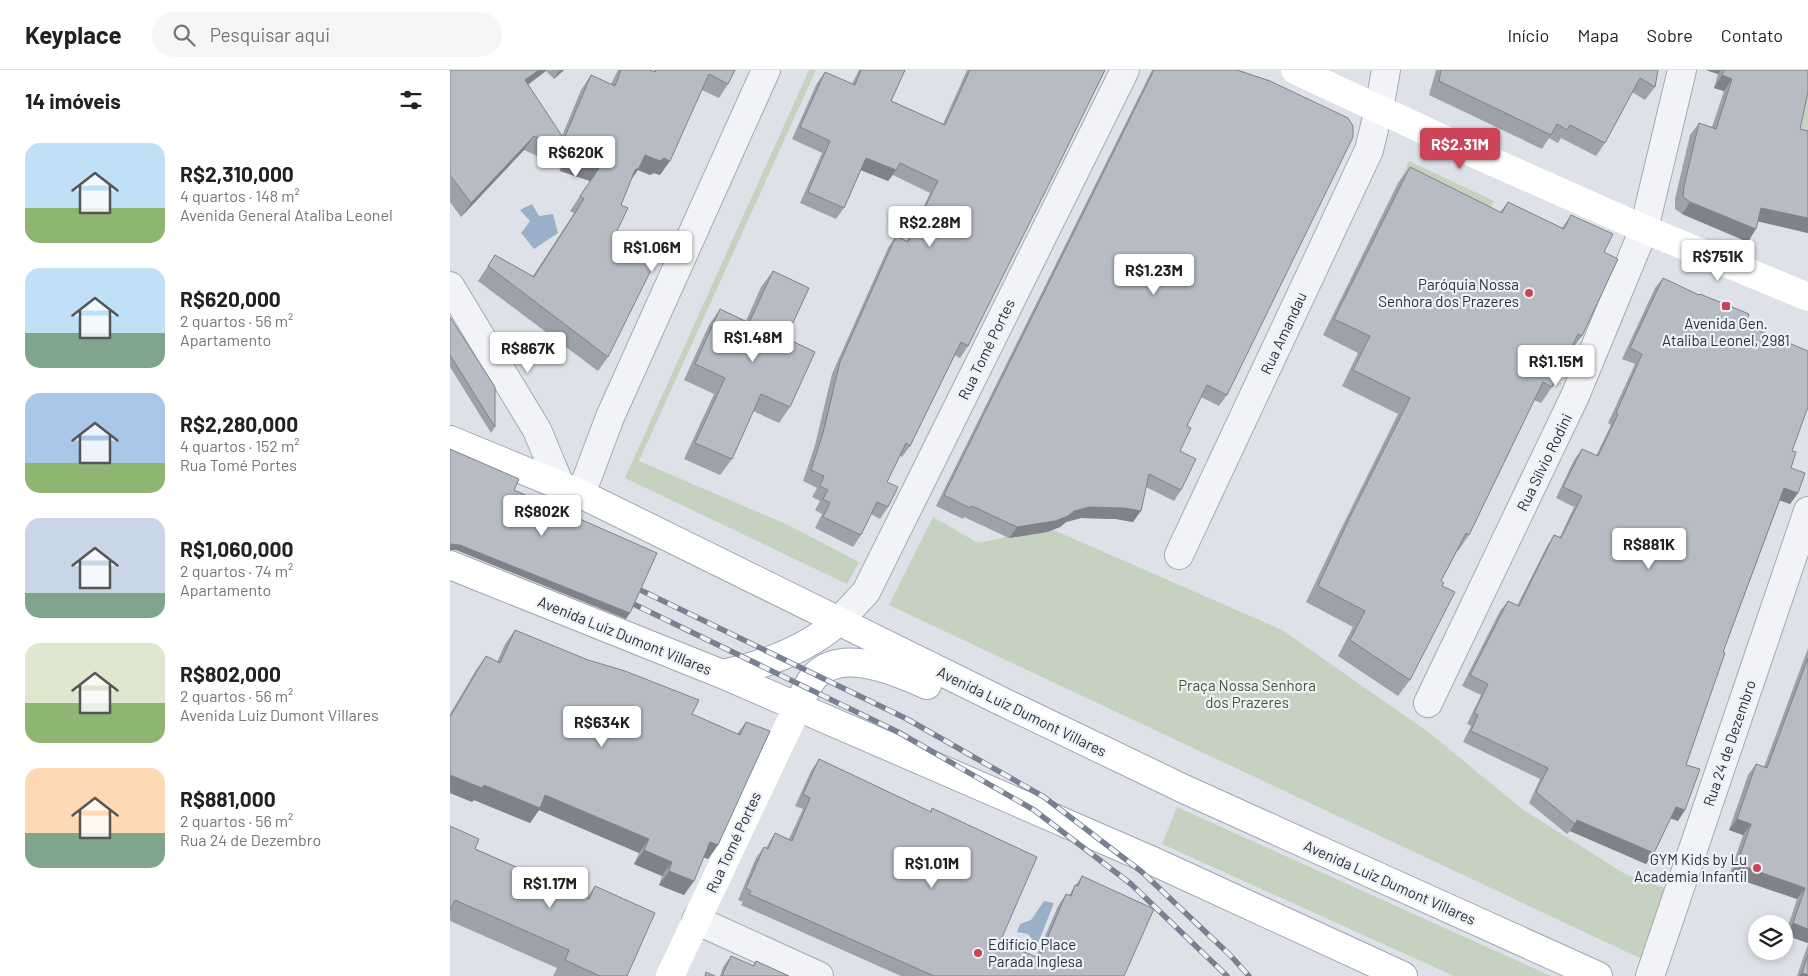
<!DOCTYPE html>
<html lang="pt">
<head>
<meta charset="utf-8">
<style>
	:root { --surface:#fff; --page:#f6f6f6; --text:#222; --muted:#767676; --line:#e0e0e0; --accent:#cd4358 }
	body { margin:0; font-family:Barlow,sans-serif; background:var(--page); color:var(--text); height:100vh; display:flex; flex-direction:column; font-size:19px; white-space:nowrap }
	* { box-sizing:border-box; margin:0 }
	p { font-size:16px; color:var(--muted) }
	.icon { flex:none; width:28px; height:28px; fill:none; stroke:currentColor; stroke-width:2; stroke-linecap:round; stroke-linejoin:round }
	.map { position:relative; flex:1; overflow:hidden }
	.side { display:flex; flex-direction:column; background:var(--surface); width:450px }
	.side>* { flex:none }
	.fabs { position:absolute; left:1298px; top:845px; display:grid; gap:10px }
	.fabs a { display:grid; place-items:center; width:45px; height:45px; border-radius:50%; background:var(--surface); box-shadow:0 2px 8px #0003; font-size:25px }
	.price { position:absolute; translate:-50% -42px; padding:0 11px; border-radius:5px; background:#fff; color:#222; font-size:16px; line-height:32px; filter:drop-shadow(0 1px 2px #0008) }
	.price::after { content:''; position:absolute; left:50%; top:30px; width:15px; height:11px; margin-left:-8px; background:inherit; clip-path:polygon(0 0,100% 0,50% 100%) }
	.price.on { background:var(--accent); color:#fff }
	ul { padding:0; list-style:none }
	li { display:flex; align-items:center; gap:15px; height:125px; padding:0 25px }
	li span { display:grid; place-items:center; flex:none; width:140px; height:100px; border-radius:15px; color:#555 }
	li>.icon { margin-inline-start:auto }
	span .icon { width:60px; height:60px; fill:#fffc; stroke-width:1 }
	li b { font-size:21px }
	h2 { display:flex; justify-content:space-between; align-items:center; height:60px; padding:0 25px; font-size:21px }
	header { display:flex; align-items:center; gap:30px; box-sizing:border-box; height:70px; padding:0 25px; background:var(--surface); border-bottom:1px solid var(--line) }
	header strong { font-size:24px }
	nav { display:flex; gap:28px; margin-inline-start:auto; font-size:18px }
	.search { width:350px; height:45px; background:var(--page); display:flex; align-items:center; gap:12px; box-sizing:border-box; padding:0 18px; border-radius:28px; color:var(--muted); font-size:19px }
	main { display:flex; flex:1; min-height:0 }
	.map>svg:first-child { display:block }
</style>
</head>
<body>
<header>
<strong>Keyplace</strong>
<div class="search"><svg class="icon" aria-label="search" viewBox="0 0 24 24"><circle cx="10" cy="10" r="6"/><path d="M15 15l6 6"/></svg>Pesquisar aqui</div>
<nav><a>Início</a><a>Mapa</a><a>Sobre</a><a>Contato</a></nav>
</header>
<main>
<section class="side">
<h2>14 imóveis<svg class="icon" aria-label="filters" viewBox="0 0 24 24"><path d="M4 7h16M4 17h16"/><circle cx="9" cy="7" r="2"/><circle cx="15" cy="17" r="2"/></svg></h2>
<ul>
<li><span style="background:linear-gradient(#bfe0f5 65%,#8fb573 0)"><svg class="icon" aria-label="home" viewBox="0 0 24 24"><path d="M3 11l9-7 9 7M6 9v11h12V9"/></svg></span><div><b>R$2,310,000</b><p>4 quartos · 148 m²</p><p>Avenida General Ataliba Leonel</p></div></li>
<li><span style="background:linear-gradient(#bfe0f5 65%,#7fa58c 0)"><svg class="icon" aria-label="home" viewBox="0 0 24 24"><path d="M3 11l9-7 9 7M6 9v11h12V9"/></svg></span><div><b>R$620,000</b><p>2 quartos · 56 m²</p><p>Apartamento</p></div></li>
<li><span style="background:linear-gradient(#a9c7e8 70%,#8fb573 0)"><svg class="icon" aria-label="home" viewBox="0 0 24 24"><path d="M3 11l9-7 9 7M6 9v11h12V9"/></svg></span><div><b>R$2,280,000</b><p>4 quartos · 152 m²</p><p>Rua Tomé Portes</p></div></li>
<li><span style="background:linear-gradient(#c9d6e8 75%,#7fa58c 0)"><svg class="icon" aria-label="home" viewBox="0 0 24 24"><path d="M3 11l9-7 9 7M6 9v11h12V9"/></svg></span><div><b>R$1,060,000</b><p>2 quartos · 74 m²</p><p>Apartamento</p></div></li>
<li><span style="background:linear-gradient(#dfe7d0 60%,#8fb573 0)"><svg class="icon" aria-label="home" viewBox="0 0 24 24"><path d="M3 11l9-7 9 7M6 9v11h12V9"/></svg></span><div><b>R$802,000</b><p>2 quartos · 56 m²</p><p>Avenida Luiz Dumont Villares</p></div></li>
<li><span style="background:linear-gradient(#ffd9b3 65%,#7fa58c 0)"><svg class="icon" aria-label="home" viewBox="0 0 24 24"><path d="M3 11l9-7 9 7M6 9v11h12V9"/></svg></span><div><b>R$881,000</b><p>2 quartos · 56 m²</p><p>Rua 24 de Dezembro</p></div></li>
</ul>
</section>
<div class="map">
<svg width="1358" height="906" viewBox="0 0 1358 906">
	<rect width="100%" height="100%" fill="#dee2e8"/>
	<path fill="#c4d2bf" d="M359,0H366L189,391L338,455L409,492L397,514L175,408Z
		M1358,17V69L1347,66Z
		M959,91L1044,131L1032,157L948,114Z
		M483,447L528,473L599,458L832,560L981,664L1072,739L1175,804L1221,820L1196,891L439,535Z
		M727,737L1101,906H1004L712,774Z"/>
	<path fill="#99b0c8" d="M82,134L89,146L103,144L108,163L84,179L71,163L80,151L70,140Z
		M594,831L604,833L589,871L583,877L582,869L578,864L567,862L570,854L581,850Z"/>
	<g fill="none" stroke-linecap="round" stroke-linejoin="round">
		<defs>
			<path id="minor" d="M0,216L87,360L110,415
				M131,424L160,347L316,0
				M729,485L919,80L929,39L936,0
				M389,551L416,522L675,0
				M978,633L1125,326L1194,159L1232,0
				M246,850L369,906
				M1200,906L1358,441"/>
			<path id="primary" d="M0,370L131,424L551,631L734,719L1148,906
				M0,495L272,604L705,792L953,906
				M272,604C315,595 356,580 389,551
				M347,638C352,628 357,615 364,607C391,577 446,601 477,615"/>
		</defs>
		<use href="#minor" stroke="#a4a9b2" stroke-width="30"/>
		<use href="#primary" stroke="#9ea6b3" stroke-width="30"/>
		<use href="#minor" stroke="#f1f3f6" stroke-width="28"/>
		<path stroke="#fff" stroke-width="28" d="M845,0L1034,88L1194,159L1358,227
			M220,906L347,638"/>
		<use href="#primary" stroke="#fff" stroke-width="28"/>
		<defs>
			<path id="rail" d="M178,514L457,649L594,727L692,802L780,885L799,906
				M171,528L448,662L584,740L681,814L777,906"/>
		</defs>
		<use href="#rail" stroke="#788191" stroke-width="5.5"/>
		<use href="#rail" stroke="#eef1f5" stroke-width="4" stroke-dasharray="11" stroke-linecap="butt"/>
	</g>
	<path fill="#9da1a9" d="M0,0H114L104,9L96,1L78,15L112,66L131,20L141,5L161,14L168,0H199L203,2L204,0H285L278,14L269,28L252,20L210,105L204,103L200,105L188,100L181,110L171,135L164,167L158,287L148,301L28,211L45,185L83,206L124,143L120,141L140,111L110,101L109,96L74,80L11,147L0,132Z
		M409,0H455L441,31L493,54L517,0H655L518,276L510,288L505,285L460,376L452,387L450,386L437,412L438,437L430,449L421,444L411,465L403,477L365,458L372,444L365,440L370,431L362,427L367,418L353,411L365,375L382,304L438,178L446,166L457,171L480,123L443,105L438,111L411,100L394,138L386,149L350,133L372,83L342,69L367,13L375,2L402,14Z
		M702,0H787L777,325L769,336L751,327L737,356L730,381L731,420L724,431L696,417L683,452L666,449L631,448L616,452L610,457L597,462L559,468L514,447L513,449L486,436Z
		M986,0H1208L1205,17L1195,30L1182,22L1155,73L1146,86L1111,68L1108,73L1099,68L1092,79L979,25Z
		M1256,0H1358L1350,59L1358,61V163L1308,151L1298,172L1232,144L1225,139V129L1240,65L1249,53L1262,57L1274,21L1264,18L1268,4Z
		M960,97L1050,142L1058,132L1112,158L1121,145L1154,182L1132,266L1120,282H1119L1102,317L1091,333L1084,330L1019,465L1008,481H1007L991,511L960,610L948,626L888,586L903,557L856,532L888,465L948,344L892,316L908,283L873,265L948,113Z
		M323,201L336,268L340,337L329,353L303,341L282,389L270,405L234,389L264,324L234,310L259,255L270,239L296,251L311,217Z
		M1213,208L1295,255L1342,381L1341,398L1348,423L1340,434L1330,430L1273,582L1236,695L1228,751L1221,748L1196,794L1120,761L1117,764L1079,733L1090,709L1013,672L1021,656L1017,654L1031,625L1012,616L1050,541L1058,531L1067,536L1097,476L1104,465L1110,467L1124,437L1106,428L1124,390L1132,379L1146,386L1161,355L1158,353L1185,294L1172,289L1205,218Z
		M0,247L45,357L41,363L0,297Z
		M65,560L242,644L287,664L296,652L268,775L258,789L254,787L234,825L209,815L212,806L184,794L189,783L89,740L80,753L24,730L22,732L0,723V644L26,600L36,586L47,592L55,574Z
		M1358,578V873L1335,865L1347,829L1279,806L1293,765L1279,760L1298,705L1306,694L1314,697Z
		M369,689L480,742L482,738L550,872L586,887L608,836L616,824L619,825L632,806L674,906H451L291,835L293,832L288,830L306,788L314,777L316,778L325,763L339,769L353,739L345,736L361,701Z
		M0,756L25,779L137,828L145,816L177,906H103L107,898L0,851Z
		M1358,874V906H1347Z
		M281,886L303,896L306,891L339,906H270L273,897Z"/>
	<path fill="#7f8389" d="M89,0H97L65,24L75,10Z
		M110,0H114L104,9Z
		M1256,0H1271L1268,4Z
		M1272,5L1282,9L1274,21L1264,18Z
		M84,66L74,80L11,147L21,133Z
		M195,85L214,88L220,91L210,105L204,103L200,105L188,100L179,112L175,115Z
		M120,86L150,97L140,111L110,101Z
		M416,88L446,100L438,111L408,99Z
		M1240,132L1306,159L1298,172L1232,144Z
		M1311,138L1358,148V163L1302,150Z
		M1334,418L1348,423L1340,434L1326,429Z
		M639,437L674,438L691,441L683,452L666,449L631,448L616,452L610,457L597,462L559,468L567,457Z
		M1,474L10,475L180,543L176,549L6,480H0V475Z
		M0,705L34,715L95,725L199,769L189,783L89,740L80,753L24,730L22,732L0,723Z
		M1226,737L1235,740L1228,751L1219,748Z
		M1287,749L1301,754L1293,765L1279,760Z
		M1127,750L1204,783L1196,794L1120,761Z
		M260,772L268,775L258,789L250,786Z
		M194,780L222,792L212,806L184,794Z
		M1287,794L1355,818L1347,829L1279,806Z
		M219,801L244,811L234,825L209,815Z
		M1343,853L1358,859V873L1335,865Z
		M1352,903L1358,905V906H1349Z"/>
	<path fill="#b6bbc4" stroke="#7f8389" d="M0,0H89L75,10L114,69L141,5L165,16L171,0H199L205,2L206,0H285L278,14L259,4L220,91L214,88L210,91L195,85L189,98L185,100L171,135L178,138L164,167L206,190L158,287L38,196L45,185L84,207L134,129L130,126L150,97L120,86L119,82L84,66L21,133L0,105Z
		M411,0H455L441,31L495,55L520,0H655L608,96L518,276L511,272L460,376L456,373L437,412L448,417L438,437L427,432L411,465L373,447L380,433L373,429L378,420L370,416L374,406L361,400L373,363L390,292L446,166L458,172L488,111L450,93L446,100L416,88L394,138L358,122L380,71L350,57L375,2L405,15Z
		M704,0H787L820,11L898,48L903,56V67L777,325L757,315L737,356L741,358L730,381L746,389L731,420L699,404L691,441L674,438L639,437L624,441L618,446L605,451L567,457L522,436L520,438L494,425Z
		M991,0H1208L1205,17L1190,8L1155,73L1120,55L1117,60L1107,54L1101,65L989,11Z
		M1274,0H1358V22L1350,59L1358,61V148L1311,138L1306,159L1240,132L1233,127L1234,116L1249,53L1266,59L1282,9L1272,5Z
		M960,97L1052,143L1058,132L1114,159L1121,145L1163,164L1154,182L1168,189L1132,266L1128,264L1102,317L1093,312L1019,465L1016,463L991,511L994,513L992,516L1005,522L960,610L900,570L915,541L868,516L899,449L960,328L903,300L920,266L884,249Z
		M323,201L359,218L336,268L365,282L340,337L311,324L282,389L245,373L275,308L245,294L270,239L299,253Z
		M1213,208L1249,225L1250,224L1299,244L1295,255L1358,281V337L1342,381L1346,382L1341,398L1355,403L1348,423L1334,418L1273,582L1275,583L1268,603L1236,695L1250,699L1235,740L1226,737L1204,783L1127,750L1125,754L1086,722L1098,698L1021,661L1028,645L1024,643L1038,614L1020,605L1058,531L1069,536L1104,465L1111,468L1132,426L1113,417L1132,379L1148,386L1168,344L1166,343L1192,284L1180,278Z
		M0,247L45,317V357L0,285Z
		M0,379L69,409L64,420L207,483L180,543L10,475L1,474L0,475Z
		M65,560L138,590L175,601L249,630L242,644L290,665L296,652L320,661L268,775L260,772L244,811L219,801L222,792L194,780L199,769L95,725L90,738L34,715L32,718L0,705V647L36,586L50,593Z
		M1358,588V859L1343,853L1355,818L1287,794L1301,754L1287,749L1306,694L1317,698Z
		M369,689L481,742L482,738L587,787L550,872L589,888L616,824L621,826L625,815L628,816L632,806L704,839L674,906H484L299,824L301,821L296,818L314,777L318,779L325,763L342,771L360,728L353,724Z
		M0,756L29,769L25,779L139,829L145,816L205,843L177,906H150L115,890L119,880L5,830L0,840Z
		M1358,885V905L1352,903Z
		M281,886L304,896L306,891L339,906H272Z
		M256,902L265,906H255Z"/>
	<g fill="#cd4358" stroke="#eef1f5" stroke-width="2">
		<circle cx="1079" cy="223" r="5"/>
		<rect x="1271" y="231" width="10" height="10" rx="2.5"/>
		<circle cx="1307" cy="798" r="5"/>
		<circle cx="528" cy="883" r="5"/>
	</g>
	<g text-anchor="middle" dominant-baseline="central" stroke-width="4.5" stroke-linejoin="round" paint-order="stroke">
		<g font-size="15" fill="#28303e" stroke="#eef1f5" text-anchor="end">
			<text x="1069" y="214">Paróquia Nossa<tspan x="1069" dy="17">Senhora dos Prazeres</tspan></text>
			<text x="1276" y="253" text-anchor="middle">Avenida Gen.<tspan x="1276" dy="17">Ataliba Leonel, 2981</tspan></text>
			<text x="1297" y="789">GYM Kids by Lu<tspan x="1297" dy="17">Academia Infantil</tspan></text>
			<text x="538" y="874" text-anchor="start">Edifício Place<tspan x="538" dy="17">Parada Inglesa</tspan></text>
		</g>
		<g font-size="15" fill="#28303e" stroke="#eef1f5">
			<text transform="translate(833 263) rotate(-65)">Rua Amandau</text>
			<text transform="translate(536 279) rotate(-64)">Rua Tomé Portes</text>
			<text transform="translate(1094 392) rotate(-64)">Rua Sílvio Rodini</text>
			<text transform="translate(175 565) rotate(22)">Avenida Luiz Dumont Villares</text>
			<text transform="translate(572 641) rotate(26)">Avenida Luiz Dumont Villares</text>
			<text transform="translate(1279 673) rotate(-71)">Rua 24 de Dezembro</text>
			<text transform="translate(283 772) rotate(-65)">Rua Tomé Portes</text>
			<text transform="translate(940 812) rotate(24)">Avenida Luiz Dumont Villares</text>
		</g>
		<g font-size="15" fill="#3c5a35" stroke="#eef1f5">
			<text x="797" y="615">Praça Nossa Senhora<tspan x="797" dy="17">dos Prazeres</tspan></text>
		</g>
	</g>
</svg>
<div class="fabs">
<a><svg class="icon" aria-label="layers" viewBox="0 0 24 24"><path d="M12 4l9 5-9 5-9-5zM3 14l9 5 9-5"/></svg></a>
</div>
<b class="price on" style="left:1010px;top:100px">R$2.31M</b>
<b class="price" style="left:126px;top:108px">R$620K</b>
<b class="price" style="left:480px;top:178px">R$2.28M</b>
<b class="price" style="left:202px;top:203px">R$1.06M</b>
<b class="price" style="left:1268px;top:212px">R$751K</b>
<b class="price" style="left:704px;top:226px">R$1.23M</b>
<b class="price" style="left:303px;top:293px">R$1.48M</b>
<b class="price" style="left:78px;top:304px">R$867K</b>
<b class="price" style="left:1106px;top:317px">R$1.15M</b>
<b class="price" style="left:92px;top:467px">R$802K</b>
<b class="price" style="left:1199px;top:500px">R$881K</b>
<b class="price" style="left:152px;top:678px">R$634K</b>
<b class="price" style="left:482px;top:819px">R$1.01M</b>
<b class="price" style="left:100px;top:839px">R$1.17M</b>
</div>
</main>
</body>
</html>
